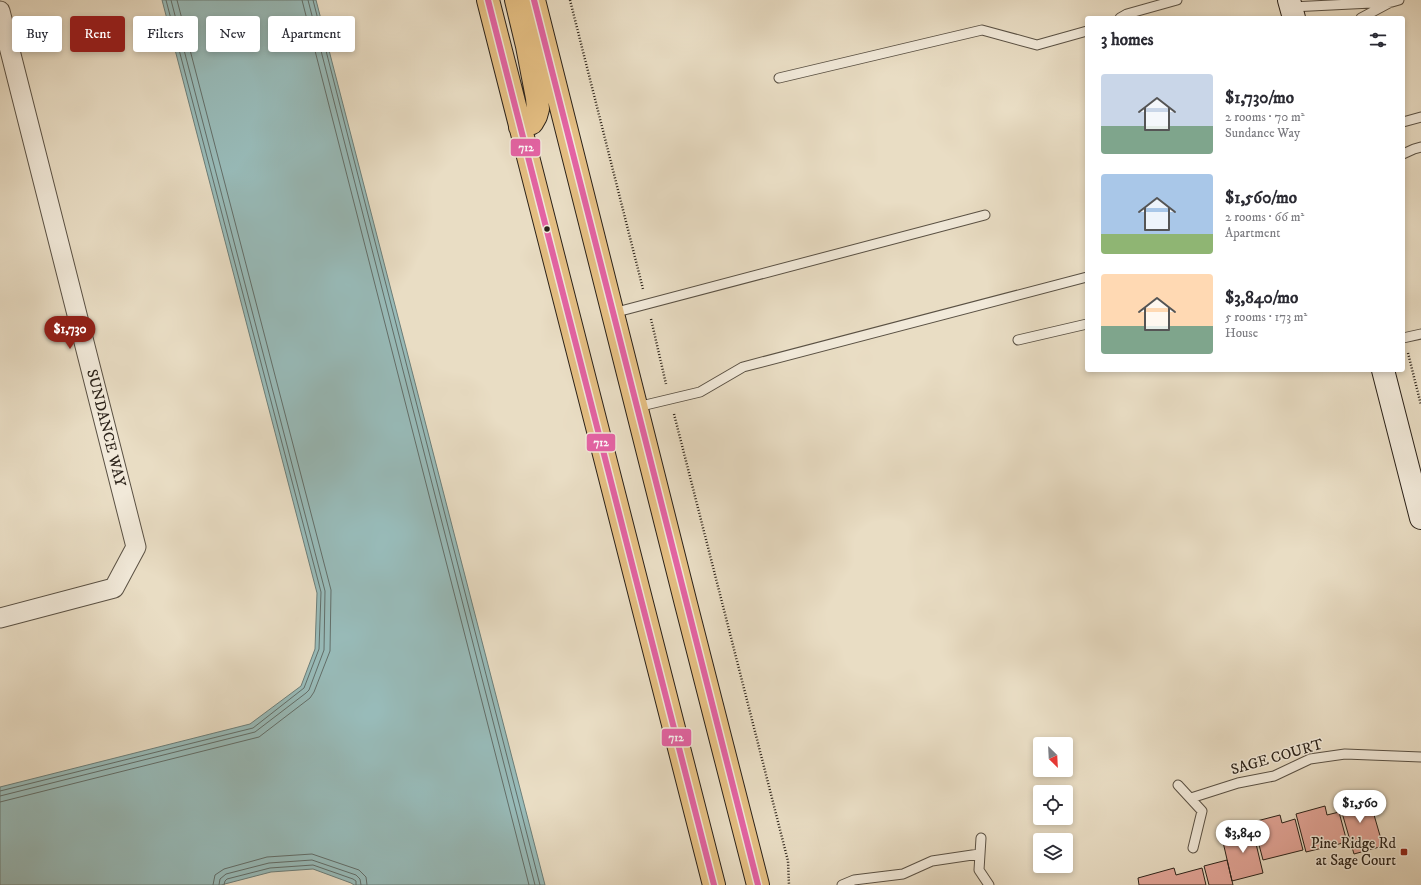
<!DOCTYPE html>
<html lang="en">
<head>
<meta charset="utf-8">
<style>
	:root { --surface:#fff; --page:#f2f2f3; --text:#2b2b33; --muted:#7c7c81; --accent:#8f2418 }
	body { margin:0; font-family:"IM FELL DW Pica",serif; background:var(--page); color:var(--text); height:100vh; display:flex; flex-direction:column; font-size:15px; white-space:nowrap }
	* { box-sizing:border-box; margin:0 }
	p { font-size:13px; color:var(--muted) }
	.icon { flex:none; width:22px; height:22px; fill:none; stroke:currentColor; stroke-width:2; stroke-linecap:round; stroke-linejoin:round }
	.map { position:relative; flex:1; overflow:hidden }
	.details { position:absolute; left:1085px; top:16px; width:320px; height:356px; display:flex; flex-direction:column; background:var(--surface); border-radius:4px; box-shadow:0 2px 6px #0003 }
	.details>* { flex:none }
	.top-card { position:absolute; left:12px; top:16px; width:380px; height:36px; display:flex; gap:8px }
	.needle { width:26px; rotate:156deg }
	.controls { position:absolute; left:1033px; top:737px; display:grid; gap:8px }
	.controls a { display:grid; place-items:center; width:40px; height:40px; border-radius:4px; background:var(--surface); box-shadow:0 2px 6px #0003; font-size:20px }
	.price { position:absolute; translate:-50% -34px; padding:0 9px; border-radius:14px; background:#fff; color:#222; font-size:13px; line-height:26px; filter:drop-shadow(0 1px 2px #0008) }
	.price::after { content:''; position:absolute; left:50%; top:24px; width:12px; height:9px; margin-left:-6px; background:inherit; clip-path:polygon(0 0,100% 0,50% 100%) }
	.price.current { background:var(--accent); color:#fff }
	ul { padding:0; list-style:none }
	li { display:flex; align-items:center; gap:12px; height:100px; padding:0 16px }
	li span { display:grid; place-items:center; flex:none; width:112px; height:80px; border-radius:4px; color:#555 }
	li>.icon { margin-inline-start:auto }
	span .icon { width:48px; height:48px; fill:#fffc; stroke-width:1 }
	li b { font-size:17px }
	h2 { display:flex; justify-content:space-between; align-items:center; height:48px; padding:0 16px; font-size:17px }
	.pill { padding:0 14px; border-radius:4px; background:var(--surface); box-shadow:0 2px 6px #0003; font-size:14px; line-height:36px }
	.pill.current { background:var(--accent); color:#fff }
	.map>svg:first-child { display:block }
</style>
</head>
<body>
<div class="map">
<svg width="1421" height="885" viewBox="0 0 1421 885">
	<rect width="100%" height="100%" fill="#e9ddc4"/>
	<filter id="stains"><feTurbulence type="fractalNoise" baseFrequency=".005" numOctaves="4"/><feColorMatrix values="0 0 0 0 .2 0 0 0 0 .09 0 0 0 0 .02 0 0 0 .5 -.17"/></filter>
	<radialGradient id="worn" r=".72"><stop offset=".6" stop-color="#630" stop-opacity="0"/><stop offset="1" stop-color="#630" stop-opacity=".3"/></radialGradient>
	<path fill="#98bbb9" stroke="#6c7e79" d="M162,0H316L545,885H354L351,883L313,869L271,872L221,885H0V787L250,724L301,686L315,649L317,593Z"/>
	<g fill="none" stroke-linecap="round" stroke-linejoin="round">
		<path stroke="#626e69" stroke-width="1" d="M302,0L529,885
			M308,0L535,885
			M313,0L540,885
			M0,791L253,728L304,688L319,649L321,592L166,0
			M0,796L255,732L306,693L309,690L324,650L325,591L171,0
			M0,802L259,737L310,698L314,692L330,651L331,590L177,0
			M213,885L215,875L224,869L267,857L312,854L359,870L366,877L367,885
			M219,885L220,879L226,874L269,863L312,860L356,875L360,879L361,885
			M224,885L225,881L227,879L270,868L313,865L353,879L356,881V885"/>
	</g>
	<path fill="#e4a699" stroke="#2b2219" d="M1359,794L1361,803L1370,801L1383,846L1354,854L1338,799Z
		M1325,806L1327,815L1339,812L1347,842L1306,852L1296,814Z
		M1280,815L1282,823L1295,819L1303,850L1263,860L1253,822Z
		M1252,827L1263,873L1232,881L1223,842L1229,841L1227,833Z
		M1227,860L1233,885H1209L1204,866Z
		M1174,868L1176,875L1202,868L1206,885H1139L1138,878Z"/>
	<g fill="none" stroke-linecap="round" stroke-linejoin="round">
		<defs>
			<path id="lane" d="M1291,7L1392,2L1399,0
				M1120,18L1127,14L1177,0
				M1361,18L1389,3
				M779,78L982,30L1037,45L1087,31
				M1403,122L1421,117
				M1403,154L1414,149L1421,147
				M613,313L985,215
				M1403,338L1421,334
				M1018,340L1087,324
				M637,407L700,392L743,367L1087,277
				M1178,785L1202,811L1193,848
				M1191,798L1238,783L1274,776L1310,759L1345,754L1421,757
				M981,838L979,870L989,885
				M842,885L854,880L903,874L932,861L979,854"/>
			<path id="street" d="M0,11L136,547L114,588L0,618"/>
			<path id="secondary" d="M1289,0L1294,18
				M1383,370L1421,518"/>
			<path id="primary" d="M488,0L714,885
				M516,0L527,46L537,98L538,109L536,116L532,123L520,127
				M534,0L686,604L758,885"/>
		</defs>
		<use href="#lane" stroke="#5a5144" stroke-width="11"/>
		<use href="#street" stroke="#5a5144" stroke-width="21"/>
		<use href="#secondary" stroke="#2b2219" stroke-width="24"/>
		<use href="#primary" stroke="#2b2219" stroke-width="24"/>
		<path stroke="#2b2219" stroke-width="2.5" stroke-dasharray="1 2" stroke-linecap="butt" d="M570,0L643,289
			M651,319L666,384
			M1408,353L1421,405
			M674,414L788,861L789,885"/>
		<use href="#lane" stroke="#f1e9d9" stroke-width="9"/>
		<use href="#street" stroke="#f1e9d9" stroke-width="19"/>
		<use href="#secondary" stroke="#f1e9d9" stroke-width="22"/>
		<use href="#primary" stroke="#e4be82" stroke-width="22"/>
		<defs>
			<path id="bus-1" d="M488,0L714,885
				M534,0L758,885"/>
		</defs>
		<use href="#bus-1" stroke="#f1e9d9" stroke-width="9"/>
		<use href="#bus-1" stroke="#e463a4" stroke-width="6"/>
	</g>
	<circle fill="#2b2219" stroke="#f1e9d9" stroke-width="1.5" cx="547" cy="229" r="3.5"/>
	<rect fill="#8f2418" stroke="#f1e9d9" stroke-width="1.5" x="1400" y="848" width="8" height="8" rx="2"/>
	<g text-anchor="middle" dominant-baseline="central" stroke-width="3" stroke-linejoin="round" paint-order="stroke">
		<g font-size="15" fill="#2b2219" stroke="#f1e9d9">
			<text transform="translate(106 428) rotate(76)">SUNDANCE WAY</text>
			<text transform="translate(1277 757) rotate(-16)">SAGE COURT</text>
		</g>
		<g font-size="15" fill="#2b2219" stroke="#f1e9d9" text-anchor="end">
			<text x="1396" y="843">Pine Ridge Rd<tspan x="1396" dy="17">at Sage Court</tspan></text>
		</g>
	</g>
	<g stroke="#f1e9d9" stroke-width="1.5">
		<rect x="510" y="138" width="31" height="19" rx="4" fill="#e463a4"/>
		<rect x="586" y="433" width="30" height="19" rx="4" fill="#e463a4"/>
		<rect x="661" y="728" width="31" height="19" rx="4" fill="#e463a4"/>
	</g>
	<g font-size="11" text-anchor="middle" font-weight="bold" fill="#fff">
		<text x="526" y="151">712</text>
		<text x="601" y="446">712</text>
		<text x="676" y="741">712</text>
	</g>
	<rect width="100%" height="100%" filter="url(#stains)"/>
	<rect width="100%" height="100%" fill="url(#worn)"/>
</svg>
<div class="controls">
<a><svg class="needle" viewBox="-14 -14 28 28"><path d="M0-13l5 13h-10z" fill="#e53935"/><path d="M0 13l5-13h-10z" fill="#7c7c81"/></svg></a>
<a><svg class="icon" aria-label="locate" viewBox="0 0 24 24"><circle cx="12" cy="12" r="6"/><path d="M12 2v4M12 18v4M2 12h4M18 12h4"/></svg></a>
<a><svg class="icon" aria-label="layers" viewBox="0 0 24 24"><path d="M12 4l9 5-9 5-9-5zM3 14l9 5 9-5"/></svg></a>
</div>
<b class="price current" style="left:70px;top:350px">$1,730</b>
<b class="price" style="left:1360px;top:824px">$1,560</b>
<b class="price" style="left:1243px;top:854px">$3,840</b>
<div class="top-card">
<a class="pill">Buy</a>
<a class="pill current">Rent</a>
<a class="pill">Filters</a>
<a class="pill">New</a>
<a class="pill">Apartment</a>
</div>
<section class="details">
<h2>3 homes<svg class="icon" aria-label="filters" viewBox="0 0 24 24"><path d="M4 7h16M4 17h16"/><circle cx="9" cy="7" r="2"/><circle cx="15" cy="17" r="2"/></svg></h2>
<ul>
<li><span style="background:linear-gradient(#c9d6e8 65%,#7fa58c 0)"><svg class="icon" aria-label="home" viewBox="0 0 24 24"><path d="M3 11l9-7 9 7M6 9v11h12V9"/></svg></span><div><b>$1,730/mo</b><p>2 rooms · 70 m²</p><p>Sundance Way</p></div></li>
<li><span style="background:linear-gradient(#a9c7e8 75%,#8fb573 0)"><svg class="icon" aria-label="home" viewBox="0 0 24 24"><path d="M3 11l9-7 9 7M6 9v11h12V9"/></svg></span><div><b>$1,560/mo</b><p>2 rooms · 66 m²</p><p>Apartment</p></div></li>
<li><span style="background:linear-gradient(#ffd9b3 65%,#7fa58c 0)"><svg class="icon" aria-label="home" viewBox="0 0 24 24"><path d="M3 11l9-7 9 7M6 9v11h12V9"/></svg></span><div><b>$3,840/mo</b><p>5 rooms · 173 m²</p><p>House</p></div></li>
</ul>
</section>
</div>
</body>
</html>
